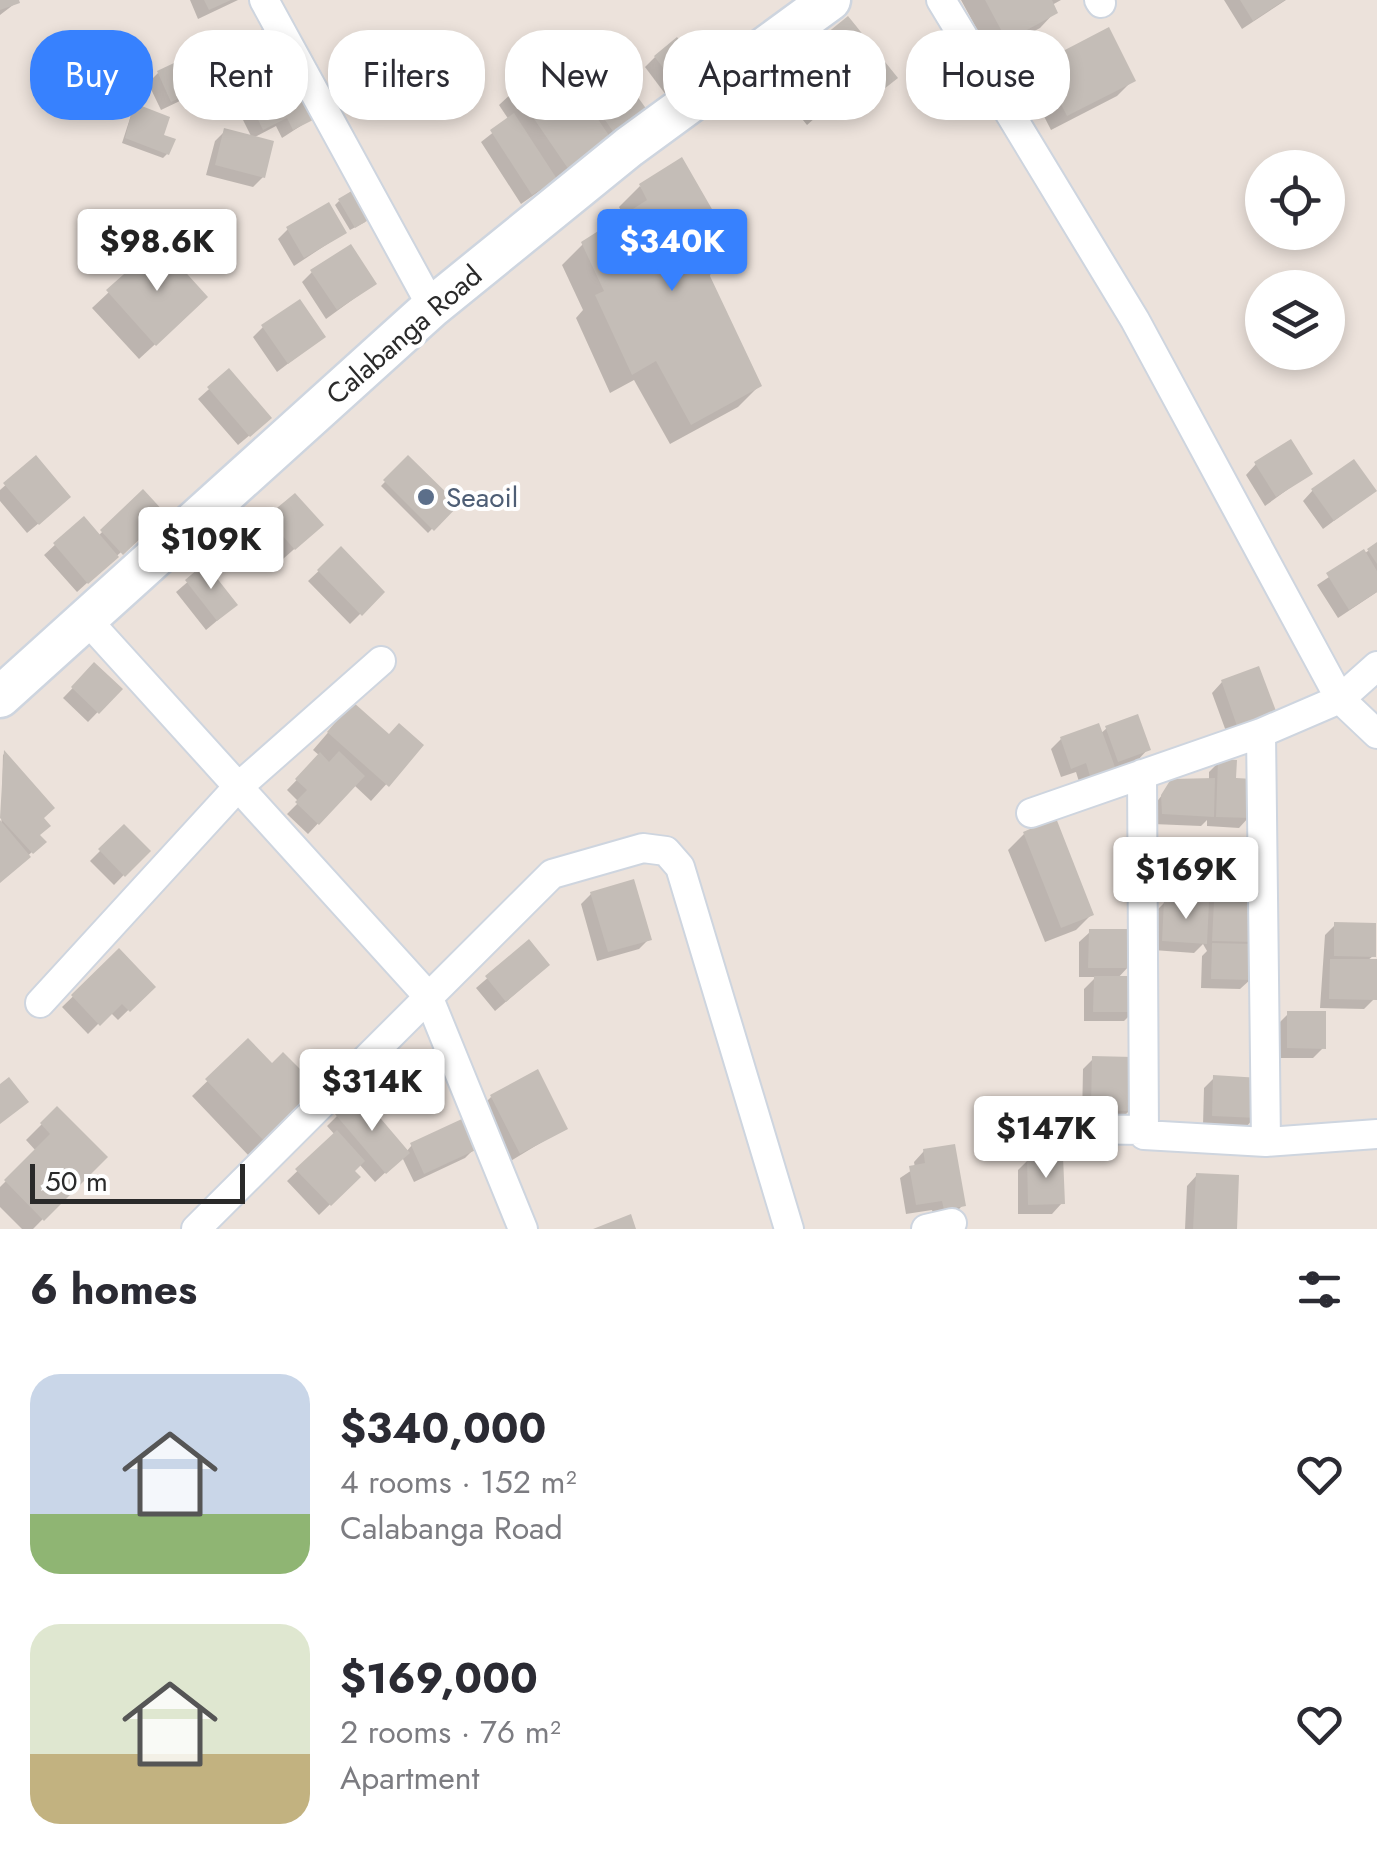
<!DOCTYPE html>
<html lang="en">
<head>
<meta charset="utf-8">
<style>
	:root { --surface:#fff; --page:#f7f7f7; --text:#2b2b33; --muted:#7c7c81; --accent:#3781fe }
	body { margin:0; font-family:Jost,sans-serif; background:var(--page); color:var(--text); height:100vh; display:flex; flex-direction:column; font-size:38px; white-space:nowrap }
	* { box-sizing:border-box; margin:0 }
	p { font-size:32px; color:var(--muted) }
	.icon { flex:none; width:55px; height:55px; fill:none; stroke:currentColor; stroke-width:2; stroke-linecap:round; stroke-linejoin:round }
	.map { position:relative; height:1229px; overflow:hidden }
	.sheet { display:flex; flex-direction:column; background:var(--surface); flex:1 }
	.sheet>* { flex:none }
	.guide { position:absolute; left:30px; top:30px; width:1318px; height:90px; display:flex; gap:20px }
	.controls { position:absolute; left:1245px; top:150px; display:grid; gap:20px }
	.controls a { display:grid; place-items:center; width:100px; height:100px; border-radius:50%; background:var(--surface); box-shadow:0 5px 15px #0003; font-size:50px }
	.scale { position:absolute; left:30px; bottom:25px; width:215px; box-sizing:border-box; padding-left:10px; border:5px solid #2a2a2a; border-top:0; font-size:28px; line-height:35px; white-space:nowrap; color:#2a2a2a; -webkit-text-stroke:8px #fff; paint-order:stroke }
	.price { position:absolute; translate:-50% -85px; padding:0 22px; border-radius:10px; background:#fff; color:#222; font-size:32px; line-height:65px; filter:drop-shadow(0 2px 5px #0008) }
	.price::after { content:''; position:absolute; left:50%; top:60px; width:30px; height:22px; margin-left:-15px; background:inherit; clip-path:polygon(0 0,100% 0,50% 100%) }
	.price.on { background:var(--accent); color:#fff }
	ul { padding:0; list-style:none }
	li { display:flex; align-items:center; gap:30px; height:250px; padding:0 30px }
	li span { display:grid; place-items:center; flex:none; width:280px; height:200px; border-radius:30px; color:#555 }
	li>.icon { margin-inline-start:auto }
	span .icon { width:120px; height:120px; fill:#fffc; stroke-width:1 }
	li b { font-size:42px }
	h2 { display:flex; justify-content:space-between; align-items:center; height:120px; padding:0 30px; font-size:42px }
	.pill { padding:0 35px; border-radius:40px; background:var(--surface); box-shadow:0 5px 15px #0003; font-size:35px; line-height:90px }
	.pill.on { background:var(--accent); color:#fff }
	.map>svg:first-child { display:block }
</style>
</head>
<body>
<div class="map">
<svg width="1377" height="1229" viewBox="0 0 1377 1229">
	<rect width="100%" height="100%" fill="#ece2db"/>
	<path fill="#0003" d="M0,0H16L17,2L0,15Z
		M190,0H238L198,19Z
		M961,0H1061L1052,5L1055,12L1040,28L991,55Z
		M1224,0H1286L1242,29Z
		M848,19L884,88L854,113L840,96L807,125L772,82Z
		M268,30L288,71L259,90L247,66L232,73L223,56Z
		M655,57L700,73L669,99L645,67Z
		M1041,65L1133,80L1117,96L1051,130L1026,81Z
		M158,73L217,78L207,88L161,110L148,83Z
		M580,84L637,123L521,204L481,142L509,120L499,105L515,90L575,88Z
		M250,103L316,116L282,138L276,126L253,138L263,177L253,187L206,175L215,141L225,131L252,138L240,114Z
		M134,106L161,136L167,154L163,158L122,143Z
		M640,186L707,276L759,386L738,407L670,444L634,380L610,393L576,318L583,310L562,265L583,244L625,218L619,207Z
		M339,201L365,222L350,230L335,205Z
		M288,229L344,233L294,266L278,239Z
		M158,246L189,313L139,359L92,308Z
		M312,272L374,284L326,319L302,282Z
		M263,327L323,337L277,372L253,337Z
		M228,372L258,428L238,445L198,399Z
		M36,458L58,507L27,533L0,501V490Z
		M408,458L455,505L428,533L381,486Z
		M1256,464L1309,474L1265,506L1246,475Z
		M1313,490L1374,491L1323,529L1303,501Z
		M143,492L163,514L77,592L44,555L83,519L98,536Z
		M295,496L310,535L283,559L258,529Z
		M1377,545V592L1338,618L1317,585Z
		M341,550L382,592L350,624L308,581Z
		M205,567L225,614L206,630L176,592Z
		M94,666L119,690L88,722L63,698Z
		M1222,682L1273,711L1263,721L1227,734L1212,693Z
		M338,721L421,746L371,801L354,785L308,834L287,814L299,802L287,790L320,756L313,750Z
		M1107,728L1148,749L1138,760L1080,785L1076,772L1061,777L1051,749L1061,739L1100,734Z
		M3,754L52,808L41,819L38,836L43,842L0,881Z
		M1219,762L1234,781L1249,817L1239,828L1207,826V820L1201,826L1153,824L1152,808L1172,782L1209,781V772Z
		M124,827L147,851L114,885L90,861Z
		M1024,834L1092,914L1076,930L1045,942L1008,850Z
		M1218,861L1256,862L1251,979L1240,989L1201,988L1202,956L1207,951L1203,944L1194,953L1153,950L1155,912L1165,902L1206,904L1207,871Z
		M591,894L649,939L639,949L597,961L581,904Z
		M1335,925L1373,956L1367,961L1374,999L1364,1009L1320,1008L1325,935Z
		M1090,932L1129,966L1117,979L1134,1011L1124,1021H1084V989L1096,977H1079V942Z
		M528,943L537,975L495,1011L476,988Z
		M119,952L152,987L118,1020L110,1012L88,1034L62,1007Z
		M1288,1014L1323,1048L1313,1058H1278V1024Z
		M248,1042L272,1066L317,1090L249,1156L192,1096Z
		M1093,1059L1130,1110L1120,1120L1082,1119L1083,1069Z
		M1214,1078L1256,1116L1246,1127L1203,1125L1204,1088Z
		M491,1097L565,1128L509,1162L481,1107Z
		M57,1109L104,1157L33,1229H22L0,1207V1187L36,1151L26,1140Z
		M337,1116L406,1152L412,1145L475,1148L465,1158L414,1182L402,1157L375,1182L359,1164L352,1171L358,1177L319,1215L287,1181L335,1135L327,1126Z
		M924,1151L963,1205L953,1215L934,1218L932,1210L906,1214L900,1178L915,1168L914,1162Z
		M1028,1160L1062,1203L1052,1214H1018V1170Z
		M1197,1175L1234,1229H1185L1187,1186Z"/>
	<path fill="#c4bdb7" d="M0,0H19L20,3L0,10Z
		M204,0H231L209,10Z
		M985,0H1052L1058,13L1007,41Z
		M1240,0H1285L1253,21Z
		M848,16L898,78L865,104L816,42Z
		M269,26L291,72L270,82L258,57L242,65L232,44Z
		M1109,27L1136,81L1067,116L1040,63Z
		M677,37L704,73L681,91L654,56Z
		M206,48L220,79L171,102L157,71Z
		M808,48L845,94L818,116L781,70Z
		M557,58L612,140L569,170L513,88Z
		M596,69L609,88L624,78L650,114L617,137L578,82Z
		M300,77L319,117L293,130L287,118L263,130L249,101Z
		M134,103L170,117L164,135L176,139L169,155L125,138Z
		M514,113L557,179L532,195L490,130Z
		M224,128L274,141L265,178L215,165Z
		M682,157L724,230L710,276L762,386L691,425L656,361L632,375L595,295L604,291L581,242L647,200L639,184Z
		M355,189L372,218L355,228L338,199Z
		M329,202L347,233L304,258L286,227Z
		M159,243L208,297L156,346L106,290Z
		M351,244L377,284L337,310L310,270Z
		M300,299L326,337L288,364L261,325Z
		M229,368L272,418L250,437L207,387Z
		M1291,439L1313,474L1276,497L1254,462Z
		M36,455L71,497L39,525L3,483Z
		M408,455L459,505L434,531L383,480Z
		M1354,459L1377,491L1334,521L1311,489Z
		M143,489L166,514L123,555L100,530Z
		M295,493L324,525L295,550L266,517Z
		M84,516L119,557L88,584L53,543Z
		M1377,542V564L1367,549Z
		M341,546L385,592L362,616L317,570Z
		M1364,549L1377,571V592L1349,610L1326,573Z
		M205,563L238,605L217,621L185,580Z
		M94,662L123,689L99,714L71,687Z
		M1259,666L1276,711L1237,726L1221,680Z
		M353,702L389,734L399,723L424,745L389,787L327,732Z
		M1138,714L1151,750L1118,762L1105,726Z
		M1099,723L1115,767L1090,776L1086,763L1071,769L1060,737Z
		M4,750L55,808L44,818L51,826L40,835L47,842L33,854L0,818Z
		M339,751L365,776L319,825L295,802L307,790L295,779L320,752L329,762Z
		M1218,759L1237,760L1236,778L1253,779L1251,818L1216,817Z
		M1215,778L1214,817L1162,814L1161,795L1171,779Z
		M1056,818L1094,915L1061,928L1023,832Z
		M0,820L31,857L0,883Z
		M124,824L151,851L125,877L98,849Z
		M1217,858L1259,860L1257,900L1215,898Z
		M634,879L652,940L608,952L590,892Z
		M1164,899L1209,902L1207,944L1162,941Z
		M1214,901L1256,903L1255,942L1212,941Z
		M1334,922L1376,923V957L1334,956Z
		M1089,929H1132V968H1088Z
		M529,939L550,965L506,1002L485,976Z
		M1212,943L1254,944L1253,980L1211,979Z
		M119,948L156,987L130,1012L122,1004L100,1026L71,995Z
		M1330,959H1377V1000L1329,999Z
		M1094,976H1137V1012H1093Z
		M1287,1011H1326V1049L1287,1048Z
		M248,1038L272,1063L283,1052L321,1090L266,1143L205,1079Z
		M1092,1056L1133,1057L1132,1111L1091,1110Z
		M538,1069L568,1129L520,1154L490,1095Z
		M1213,1075L1260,1078L1258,1118L1212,1116Z
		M9,1077L29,1102L0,1124V1084Z
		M359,1093L410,1153L386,1174L335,1114Z
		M57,1106L108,1157L44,1221L4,1180L50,1134L40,1123Z
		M464,1118L478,1149L424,1174L410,1143Z
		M337,1130L365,1161L355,1171L361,1177L331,1206L295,1169Z
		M955,1144L966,1206L944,1210L942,1201L916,1205L909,1166L925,1163L923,1149Z
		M1063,1156L1065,1204L1028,1205L1027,1157Z
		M1196,1173L1239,1175L1237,1229H1193Z
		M631,1214L636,1229H593Z"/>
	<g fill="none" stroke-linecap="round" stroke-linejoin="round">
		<defs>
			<path id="street" d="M264,0L432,307
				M941,0L1135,320L1340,699L1377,734
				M1099,0L1101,3
				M87,620L428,996L523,1229
				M1261,733L1266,1142
				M1142,774L1144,1135L1266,1142L1377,1134
				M1031,813L1261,733L1340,699L1377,666
				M40,1003L236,789L381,661
				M1002,1128L1144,1130
				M196,1229L552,874L643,848L666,851L680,867L789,1229
				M926,1229L952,1223"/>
			<path id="secondary" d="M0,697L432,307L629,147L830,0"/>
		</defs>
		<use href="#street" stroke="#ced5df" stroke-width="32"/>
		<use href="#secondary" stroke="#ced5df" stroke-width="45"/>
		<use href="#street" stroke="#fff" stroke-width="28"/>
		<use href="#secondary" stroke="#fff" stroke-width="40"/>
	</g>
	<circle fill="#5c6f8a" stroke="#fff" stroke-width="4" cx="426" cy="497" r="10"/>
	<g text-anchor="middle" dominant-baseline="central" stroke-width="8" stroke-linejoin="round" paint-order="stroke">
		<g font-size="28" fill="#2a2a2a" stroke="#fff">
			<text transform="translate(404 335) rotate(-41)">Calabanga Road</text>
		</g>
		<g font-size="28" fill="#4e5e75" stroke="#fff" text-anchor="start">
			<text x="446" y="497">Seaoil</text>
		</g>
	</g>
</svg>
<div class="controls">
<a><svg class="icon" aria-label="locate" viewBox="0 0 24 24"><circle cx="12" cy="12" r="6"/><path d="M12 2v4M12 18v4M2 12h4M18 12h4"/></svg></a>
<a><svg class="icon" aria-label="layers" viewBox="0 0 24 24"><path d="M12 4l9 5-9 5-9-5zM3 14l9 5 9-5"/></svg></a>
</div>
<div class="scale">50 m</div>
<b class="price" style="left:157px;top:294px">$98.6K</b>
<b class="price on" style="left:672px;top:294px">$340K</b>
<b class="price" style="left:211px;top:592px">$109K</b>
<b class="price" style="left:1186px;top:922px">$169K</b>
<b class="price" style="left:372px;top:1134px">$314K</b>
<b class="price" style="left:1046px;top:1181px">$147K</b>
<div class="guide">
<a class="pill on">Buy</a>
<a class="pill">Rent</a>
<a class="pill">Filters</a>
<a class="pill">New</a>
<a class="pill">Apartment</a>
<a class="pill">House</a>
</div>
</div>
<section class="sheet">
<h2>6 homes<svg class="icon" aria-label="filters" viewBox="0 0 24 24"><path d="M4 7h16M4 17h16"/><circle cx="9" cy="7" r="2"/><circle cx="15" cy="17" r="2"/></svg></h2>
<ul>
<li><span style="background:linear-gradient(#c9d6e8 70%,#8fb573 0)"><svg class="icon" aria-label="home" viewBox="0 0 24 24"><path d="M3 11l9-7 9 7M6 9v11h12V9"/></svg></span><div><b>$340,000</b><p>4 rooms · 152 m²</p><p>Calabanga Road</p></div><svg class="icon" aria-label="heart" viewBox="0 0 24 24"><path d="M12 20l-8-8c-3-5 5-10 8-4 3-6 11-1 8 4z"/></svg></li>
<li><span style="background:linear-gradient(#dfe7d0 65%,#c2b280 0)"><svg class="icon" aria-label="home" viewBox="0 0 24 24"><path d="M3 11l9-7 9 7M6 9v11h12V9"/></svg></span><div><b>$169,000</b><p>2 rooms · 76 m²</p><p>Apartment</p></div><svg class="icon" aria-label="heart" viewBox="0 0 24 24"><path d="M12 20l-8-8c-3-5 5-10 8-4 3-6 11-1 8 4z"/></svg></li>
</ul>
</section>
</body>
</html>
